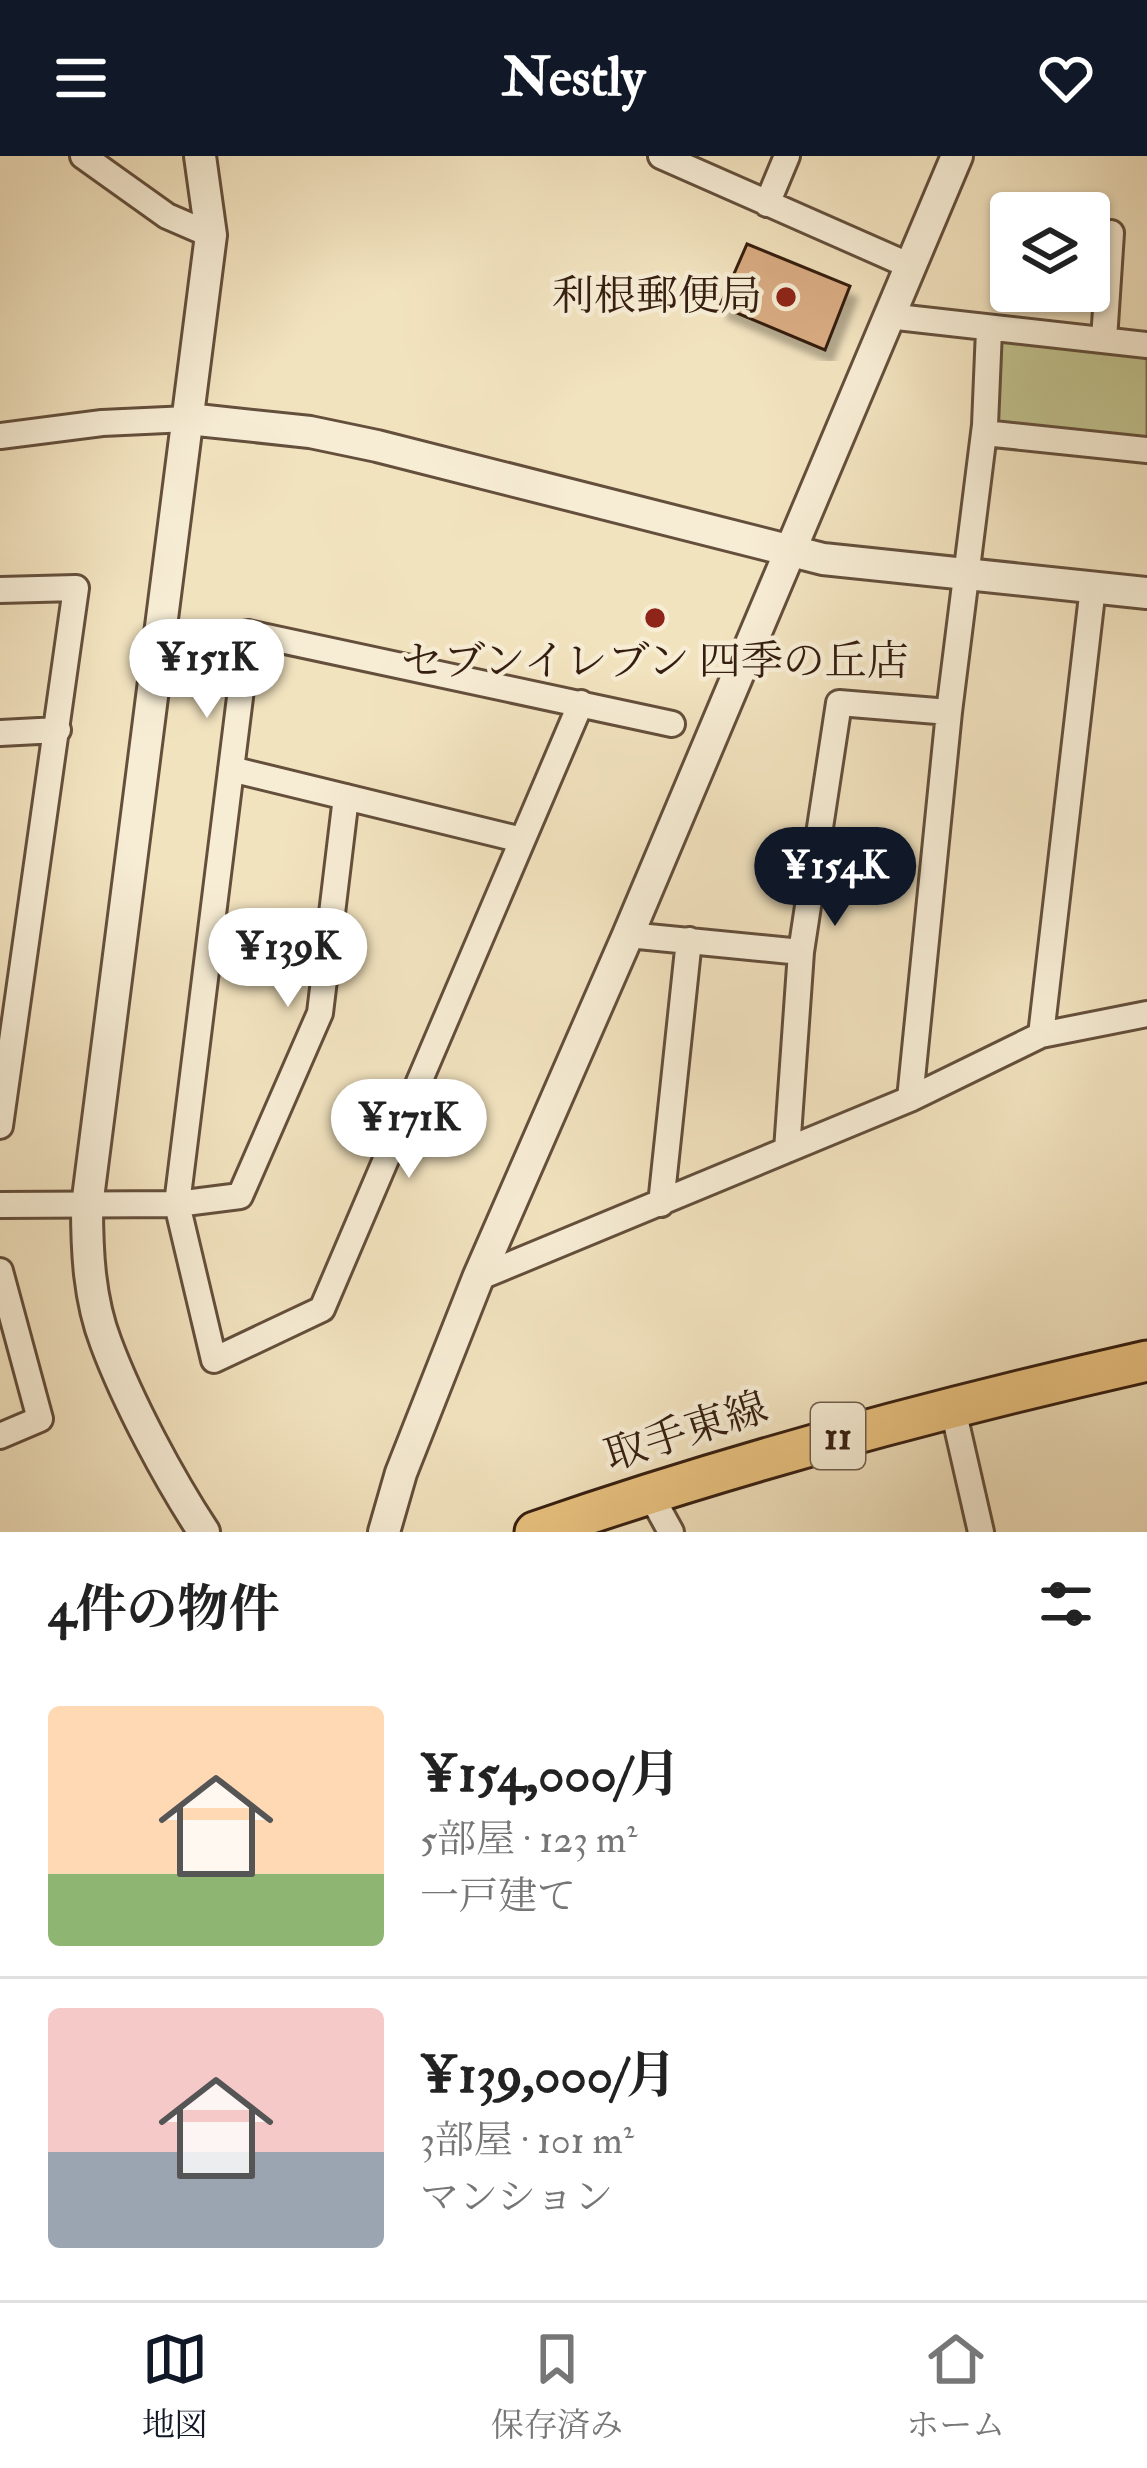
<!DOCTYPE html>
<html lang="ja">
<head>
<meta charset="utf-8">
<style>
	:root { --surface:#fff; --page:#f6f6f6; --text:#222; --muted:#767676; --line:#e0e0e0; --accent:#111827 }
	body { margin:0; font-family:"IM FELL Double Pica","Noto Serif JP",serif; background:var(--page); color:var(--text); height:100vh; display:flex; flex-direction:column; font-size:45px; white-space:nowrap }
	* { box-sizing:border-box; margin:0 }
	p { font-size:39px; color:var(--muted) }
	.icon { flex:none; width:66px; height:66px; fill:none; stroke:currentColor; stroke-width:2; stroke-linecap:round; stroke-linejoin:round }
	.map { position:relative; height:1376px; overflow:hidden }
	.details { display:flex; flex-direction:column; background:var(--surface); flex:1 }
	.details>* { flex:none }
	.controls { position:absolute; left:990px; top:36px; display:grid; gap:24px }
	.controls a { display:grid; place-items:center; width:120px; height:120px; border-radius:12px; background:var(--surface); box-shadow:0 3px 9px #0004; font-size:60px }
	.price { position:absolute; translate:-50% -102px; padding:0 27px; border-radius:42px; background:#fff; color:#222; font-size:39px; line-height:78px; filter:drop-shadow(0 3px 6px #0008) }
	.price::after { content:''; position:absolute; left:50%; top:72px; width:36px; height:27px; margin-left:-18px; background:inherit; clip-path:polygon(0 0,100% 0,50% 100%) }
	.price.current { background:var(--accent); color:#fff }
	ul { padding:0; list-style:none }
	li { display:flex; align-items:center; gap:36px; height:300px; padding:0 48px }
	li+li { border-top:3px solid var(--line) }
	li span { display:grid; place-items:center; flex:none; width:336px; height:240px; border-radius:12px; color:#555 }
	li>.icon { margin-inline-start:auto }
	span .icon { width:144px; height:144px; fill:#fffc; stroke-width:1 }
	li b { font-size:51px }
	h2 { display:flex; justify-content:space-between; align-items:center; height:144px; padding:0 48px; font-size:51px }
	header { display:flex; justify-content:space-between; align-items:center; height:156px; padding:0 48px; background:var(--accent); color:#fff; font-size:54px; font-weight:800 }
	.dock { display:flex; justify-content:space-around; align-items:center; height:168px; border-top:3px solid var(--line); background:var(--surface); font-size:33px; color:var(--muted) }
	.dock a { display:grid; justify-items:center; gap:6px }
	.dock .current { color:var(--accent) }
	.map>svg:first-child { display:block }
</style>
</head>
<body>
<header><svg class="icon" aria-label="menu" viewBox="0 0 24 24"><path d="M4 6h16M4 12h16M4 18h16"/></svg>Nestly<svg class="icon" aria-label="heart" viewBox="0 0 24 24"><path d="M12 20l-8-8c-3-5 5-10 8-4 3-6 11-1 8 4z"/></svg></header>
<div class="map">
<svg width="1147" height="1376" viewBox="0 0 1147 1376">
	<defs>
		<filter id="shadow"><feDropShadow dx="7" dy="12" stdDeviation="3" flood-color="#0004"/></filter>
	</defs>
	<rect width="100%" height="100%" fill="#f2e3bf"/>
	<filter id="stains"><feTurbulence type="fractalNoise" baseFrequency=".00167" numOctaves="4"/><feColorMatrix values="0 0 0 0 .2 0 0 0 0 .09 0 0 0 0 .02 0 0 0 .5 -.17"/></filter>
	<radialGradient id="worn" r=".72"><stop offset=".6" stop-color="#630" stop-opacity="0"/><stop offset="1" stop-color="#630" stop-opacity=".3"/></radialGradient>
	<path fill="#c0c28e" stroke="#7a704f" stroke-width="3" d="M1002,179L1147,196V287L985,269Z"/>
	<path fill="#d9ab82" stroke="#351e10" stroke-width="3" filter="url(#shadow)" d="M747,88L850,130L825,194L720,150Z"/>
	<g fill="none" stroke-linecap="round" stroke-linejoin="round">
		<defs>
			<path id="minor" d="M83,0L167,60L211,79
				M661,0L908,109
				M767,48L787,0
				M888,160L1147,189
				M1104,184L1111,77
				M984,277L1147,294
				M0,280L102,267L188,263
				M0,434L76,432L0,970
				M581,547L322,1153L214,1204L177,1048L248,477L672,568
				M0,577L58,574
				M231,613L522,684
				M628,779L801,796
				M1041,879L1093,431
				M910,943L949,556L985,269L989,174
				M787,994L801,796L839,547L949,556
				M661,1048L689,784
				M0,1049L177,1048L240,1040L320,857L346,641
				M0,1115L40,1263L0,1280
				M478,1122L910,943L1041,879L1147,858
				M952,1249L981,1376
				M649,1336L671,1376"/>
			<path id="tertiary" d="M200,0L211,79L87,1050C87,1095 89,1143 106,1187C128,1246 169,1323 204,1376
				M188,263L310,276L377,290L823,403L1147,437
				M384,1376L401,1317L478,1122L628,779L957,0"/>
			<path id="primary" d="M535,1376C736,1306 940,1252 1147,1205"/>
		</defs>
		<use href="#minor" stroke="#644f3c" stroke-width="30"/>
		<use href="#tertiary" stroke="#644f3c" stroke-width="36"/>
		<use href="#primary" stroke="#351e10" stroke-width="45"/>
		<use href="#minor" stroke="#f7edd5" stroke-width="24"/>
		<use href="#tertiary" stroke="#f7edd5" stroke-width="30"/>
		<use href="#primary" stroke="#e9c280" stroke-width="39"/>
	</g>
	<g fill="#8f2418" stroke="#f7edd5" stroke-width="4.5">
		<circle cx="786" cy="141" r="12"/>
		<circle cx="655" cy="462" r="12"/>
	</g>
	<g text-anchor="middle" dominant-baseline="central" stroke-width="9" stroke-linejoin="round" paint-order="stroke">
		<rect fill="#f7edd5" stroke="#6f5c4b" stroke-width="3" x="811" y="1247" width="54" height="66" rx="9"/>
		<g font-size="39" font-weight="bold" fill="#351e10">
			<text x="838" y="1280">11</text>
		</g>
		<g font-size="42" fill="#351e10" stroke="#f7edd5" text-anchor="end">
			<text x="762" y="141">利根郵便局</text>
			<text x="655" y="506" text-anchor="middle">セブンイレブン 四季の丘店</text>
		</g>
		<g font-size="42" fill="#351e10" stroke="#f7edd5">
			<text transform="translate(686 1276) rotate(-18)">取手東線</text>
		</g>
	</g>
	<rect width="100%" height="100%" filter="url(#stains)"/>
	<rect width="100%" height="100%" fill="url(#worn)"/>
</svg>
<div class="controls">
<a><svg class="icon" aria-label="layers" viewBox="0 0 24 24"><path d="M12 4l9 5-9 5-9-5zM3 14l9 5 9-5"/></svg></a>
</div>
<b class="price" style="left:207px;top:565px">¥151K</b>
<b class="price current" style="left:835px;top:773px">¥154K</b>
<b class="price" style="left:288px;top:854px">¥139K</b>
<b class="price" style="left:409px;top:1025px">¥171K</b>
</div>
<section class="details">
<h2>4件の物件<svg class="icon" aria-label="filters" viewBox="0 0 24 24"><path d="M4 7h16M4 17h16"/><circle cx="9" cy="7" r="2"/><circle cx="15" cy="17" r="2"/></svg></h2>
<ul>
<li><span style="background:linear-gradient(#ffd9b3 70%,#8fb573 0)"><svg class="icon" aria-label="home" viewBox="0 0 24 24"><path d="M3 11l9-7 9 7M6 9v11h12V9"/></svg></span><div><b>¥154,000/月</b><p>5部屋 · 123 m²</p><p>一戸建て</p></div></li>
<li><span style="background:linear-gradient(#f6c9c9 60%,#9aa5b1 0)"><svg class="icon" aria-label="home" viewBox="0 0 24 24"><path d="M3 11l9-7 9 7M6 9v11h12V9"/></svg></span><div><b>¥139,000/月</b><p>3部屋 · 101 m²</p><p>マンション</p></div></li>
</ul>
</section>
<nav class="dock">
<a class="current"><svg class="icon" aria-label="map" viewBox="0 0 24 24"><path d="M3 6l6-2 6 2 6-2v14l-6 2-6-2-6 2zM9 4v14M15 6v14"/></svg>地図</a>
<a><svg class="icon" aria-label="saved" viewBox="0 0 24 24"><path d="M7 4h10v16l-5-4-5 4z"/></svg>保存済み</a>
<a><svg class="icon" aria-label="home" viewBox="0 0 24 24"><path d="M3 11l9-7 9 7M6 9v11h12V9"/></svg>ホーム</a>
</nav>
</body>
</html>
